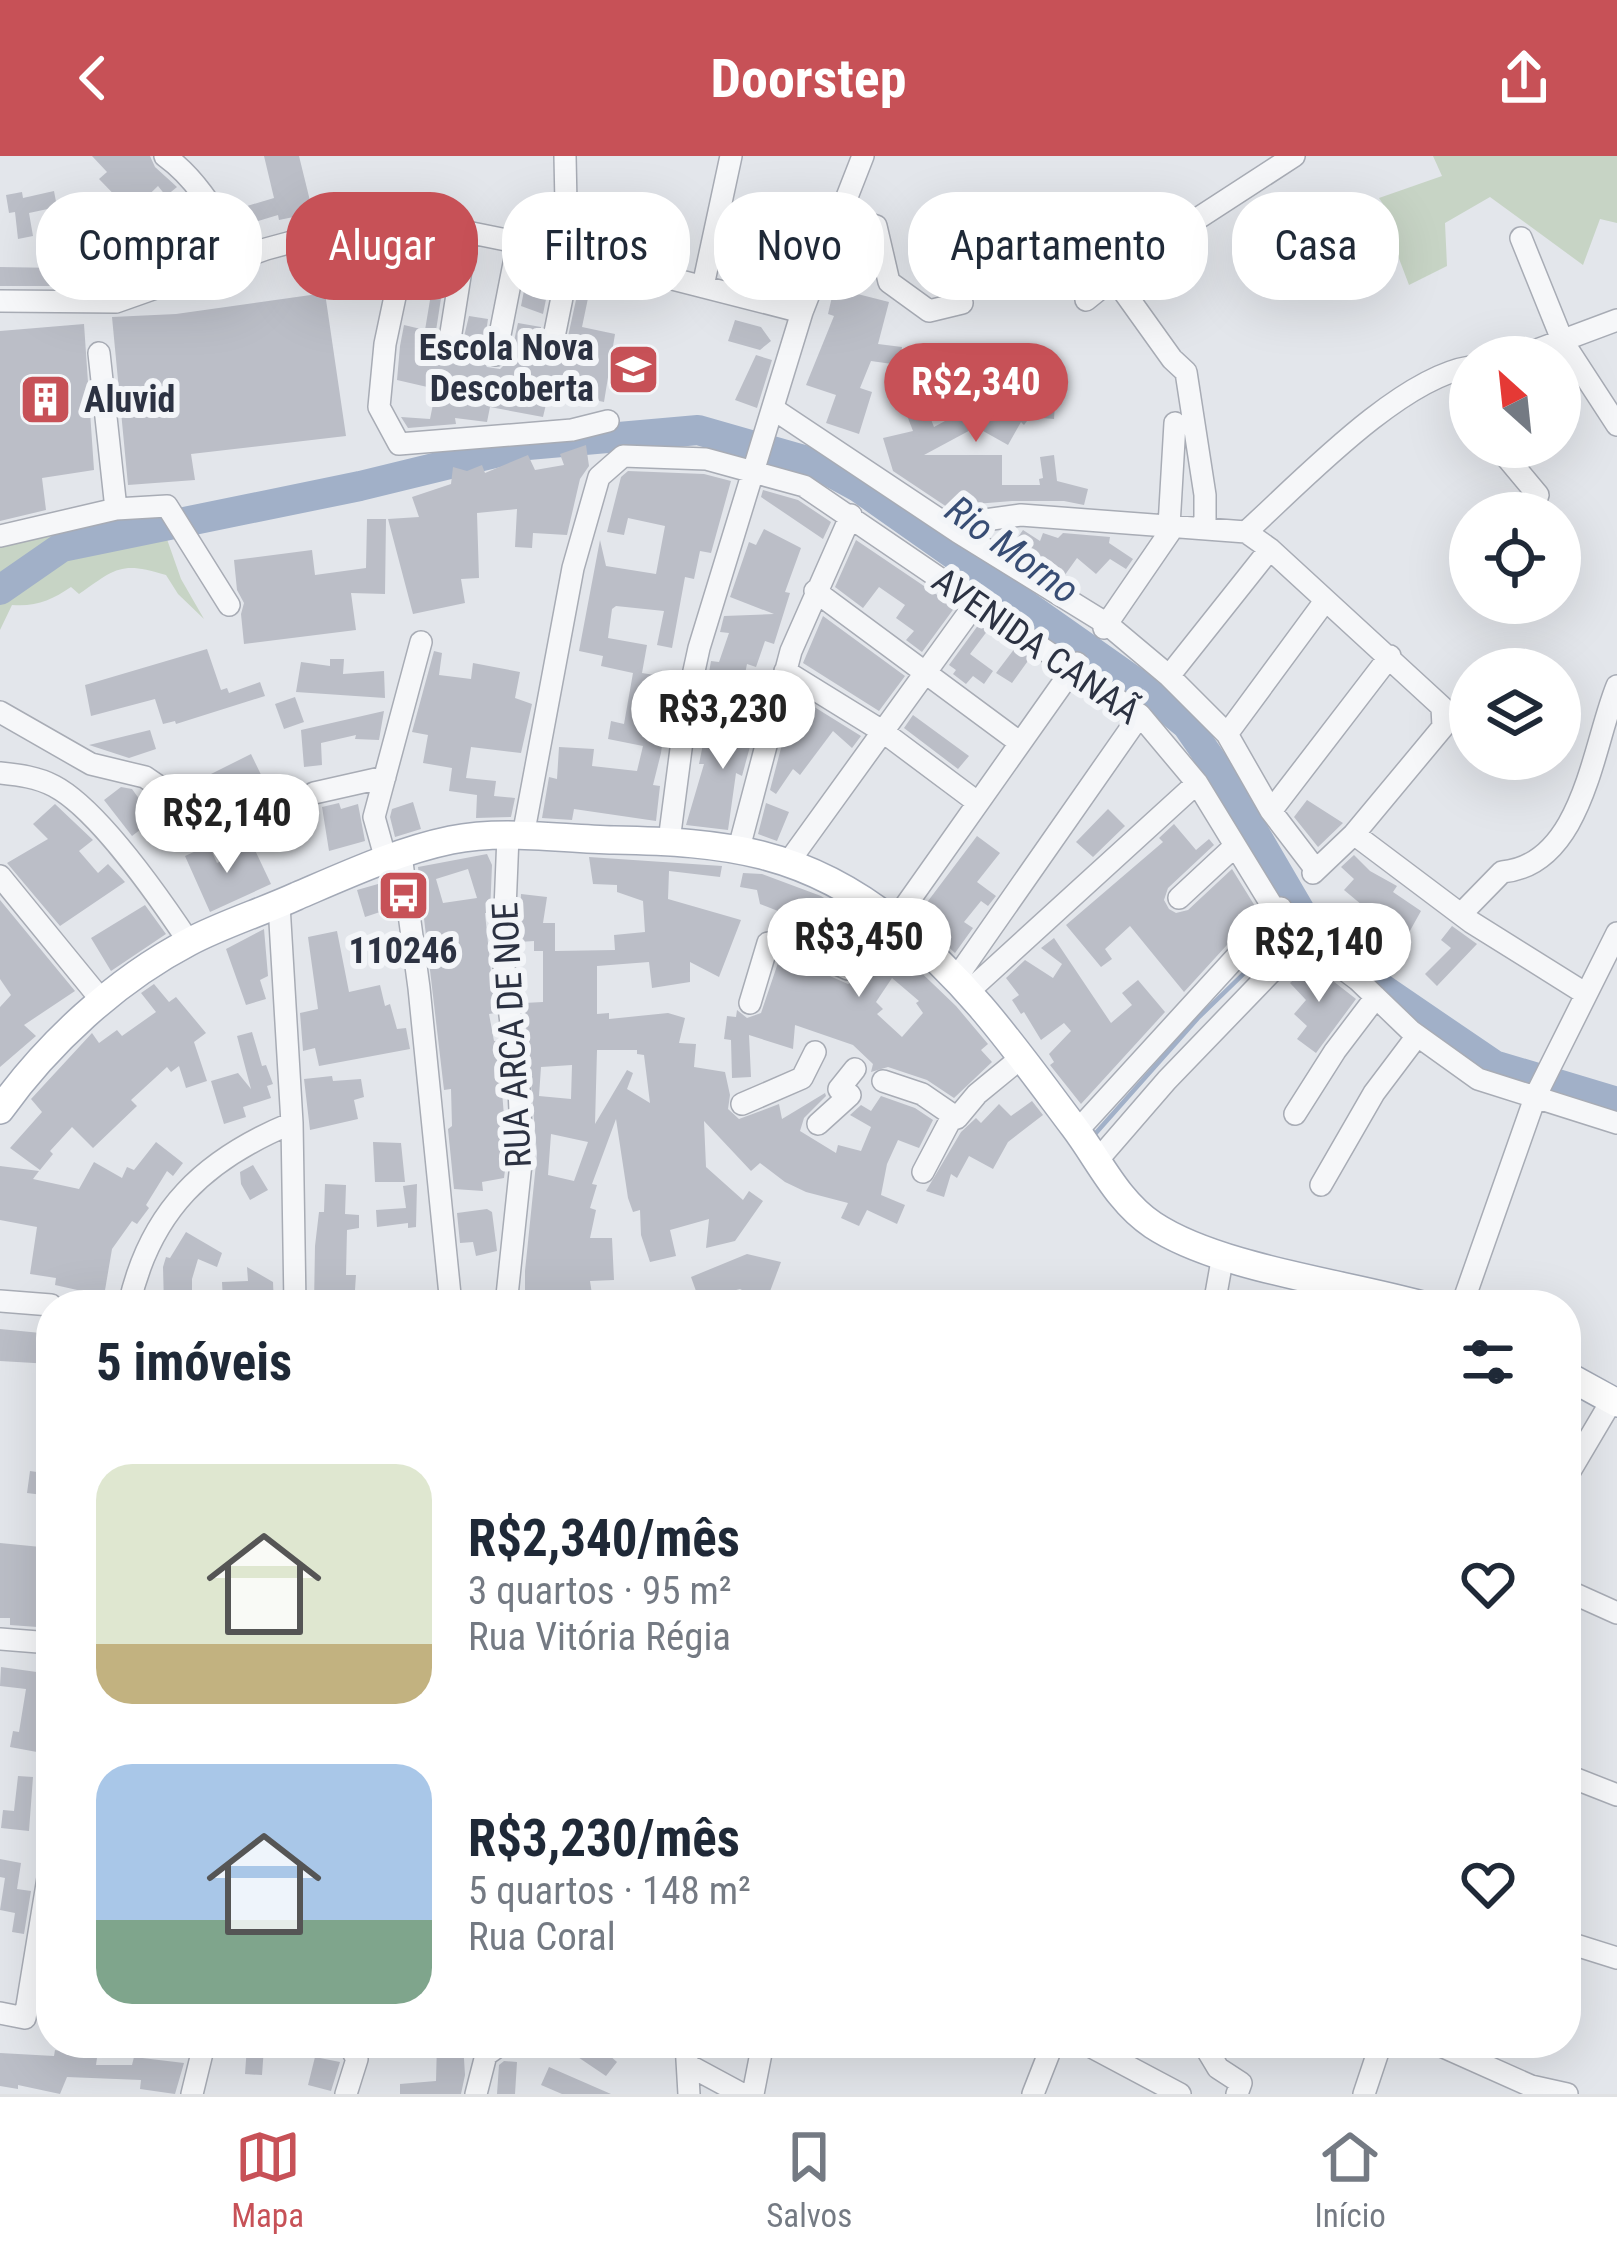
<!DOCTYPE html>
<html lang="pt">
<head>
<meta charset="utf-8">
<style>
	:root { --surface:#fff; --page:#f2f2f3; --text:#1f2937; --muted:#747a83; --line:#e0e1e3; --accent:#c75157 }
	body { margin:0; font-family:"Roboto Condensed",sans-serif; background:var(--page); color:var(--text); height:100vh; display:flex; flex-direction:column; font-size:45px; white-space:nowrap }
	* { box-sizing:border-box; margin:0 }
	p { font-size:39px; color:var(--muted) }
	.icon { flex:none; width:66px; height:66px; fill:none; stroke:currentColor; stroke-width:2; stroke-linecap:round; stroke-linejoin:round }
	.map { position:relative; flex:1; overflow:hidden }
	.sheet { position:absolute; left:36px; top:1134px; width:1545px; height:768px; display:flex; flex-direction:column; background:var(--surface); border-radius:48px; box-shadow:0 12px 48px #0002 }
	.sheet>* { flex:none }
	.top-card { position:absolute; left:36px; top:36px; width:1545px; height:108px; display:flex; gap:24px }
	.needle { width:78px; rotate:333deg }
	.tools { position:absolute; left:1449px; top:180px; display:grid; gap:24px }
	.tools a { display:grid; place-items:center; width:132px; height:132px; border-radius:50%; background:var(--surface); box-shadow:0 12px 48px #0002; font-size:60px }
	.price { position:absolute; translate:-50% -102px; padding:0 27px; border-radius:42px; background:#fff; color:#222; font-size:39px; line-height:78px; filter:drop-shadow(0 3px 6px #0008) }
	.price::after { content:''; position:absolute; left:50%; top:72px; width:36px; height:27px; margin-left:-18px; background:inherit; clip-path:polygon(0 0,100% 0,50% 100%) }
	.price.on { background:var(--accent); color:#fff }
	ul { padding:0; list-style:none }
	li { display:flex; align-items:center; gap:36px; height:300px; padding:0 60px }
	li span { display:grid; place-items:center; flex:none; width:336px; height:240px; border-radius:36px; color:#555 }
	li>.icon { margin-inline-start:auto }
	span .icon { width:144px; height:144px; fill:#fffc; stroke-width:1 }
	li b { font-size:51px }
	h2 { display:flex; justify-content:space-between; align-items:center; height:144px; padding:0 60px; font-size:51px }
	.pill { padding:0 42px; border-radius:48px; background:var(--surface); box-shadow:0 12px 48px #0002; font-size:42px; line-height:108px }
	.pill.on { background:var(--accent); color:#fff }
	header { display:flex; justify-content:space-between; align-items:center; height:156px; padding:0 60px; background:var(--accent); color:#fff; font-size:54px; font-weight:700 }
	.tabs { display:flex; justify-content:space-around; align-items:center; height:168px; border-top:3px solid var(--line); background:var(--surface); font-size:33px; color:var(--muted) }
	.tabs a { display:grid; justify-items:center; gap:6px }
	.tabs .on { color:var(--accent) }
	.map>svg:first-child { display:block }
</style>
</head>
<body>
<header><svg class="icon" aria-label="back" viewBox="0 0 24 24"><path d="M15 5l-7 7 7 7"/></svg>Doorstep<svg class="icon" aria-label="share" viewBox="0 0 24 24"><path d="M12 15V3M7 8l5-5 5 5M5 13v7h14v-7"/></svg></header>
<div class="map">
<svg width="1617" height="1938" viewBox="0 0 1617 1938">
	<rect width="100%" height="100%" fill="#e3e6eb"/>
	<path fill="#c7d4c5" d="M1433,0H1617V67L1600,63L1583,109L1490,41L1445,67L1447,110L1409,129L1398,100L1370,102L1357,73L1391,60L1379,42L1442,20Z
		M156,352L181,423L204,463L178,438L166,419C121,405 116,412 79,438L71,431C52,444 36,451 12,449L0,474V382Z"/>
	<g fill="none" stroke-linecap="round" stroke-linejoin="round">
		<path stroke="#a1b0c8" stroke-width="4.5" d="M1095,978L1198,862L1303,760"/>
		<path stroke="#a1b0c8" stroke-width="30" d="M0,434L62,391L360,330L528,289L698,274L814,307L858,331L1135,526L1187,569L1216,611L1303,760L1362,819L1494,909L1617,946"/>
	</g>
	<path fill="#bbbec7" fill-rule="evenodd" d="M92,0H150L155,11L177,31L166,40L158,30L131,56L99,23L107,16Z
		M264,0H299L313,57L279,64L278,59L242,70L237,53L274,42Z
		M54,35L57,51L29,57L33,80L18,83L15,56L9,57L6,39L22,36L23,42Z
		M118,80L136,120L113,131H92L86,104L109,98L103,87Z
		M530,104L553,109L543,158L521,150Z
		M0,111L59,112L58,130H0Z
		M581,121L592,123L582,171L615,178L604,246L590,243L593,229L552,223L543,261L490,251L487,266L455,262L456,268L408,272L401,261L430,263L436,233L397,224L400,190L404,169L425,174L432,132L442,136L435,181L440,194L449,198L461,193L469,160L488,163L482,203L487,211L500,213L510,203L518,167L541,171V182L551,190L567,185Z
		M834,132L889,146L878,188L902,191L899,209L871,205L860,232L872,236L859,278L826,267L836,239L806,229L834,160L828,158Z
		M325,137L346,280L191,298L195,324L128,329L112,161L176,158Z
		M735,164L761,171L771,185L760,194L728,185Z
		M84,168L94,314L42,322L46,354L0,365V175Z
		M998,195L1005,208L1030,227L1015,246L1055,247L1054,263L1030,261L1024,269L1021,266L1008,289L976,271L924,299H1002V329H1040L1039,323L1043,322L1040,301L1054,299L1057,325L1088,333L1084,349L1064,345H1012L963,349L959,359L893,315L883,282L913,275L903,249L922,241L934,271L978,247L959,223Z
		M756,199L772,204L757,252L735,244Z
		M586,289L589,310L580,323L567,379L533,377L532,392L515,391L517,353L477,357L479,422L461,423L465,447L413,458L388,363L419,361L412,341L451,328L453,311L467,315L482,309L485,317L528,299L535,314L564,309L560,298Z
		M628,315L704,318L731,325L711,397L700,395L694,423L685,421L672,492L657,489L664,455L616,450L612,453L608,482L647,489L642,517L667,521L659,573L664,574L661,597L653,629L660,630L656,665L574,653L572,664L542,662L549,621L557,623L559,591L594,593L592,610L637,615L643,590L608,583L611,565L624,568L633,517L601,510L603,500L579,495L600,384L606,410L656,418L665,370L628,362L624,379L607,376L621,321Z
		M763,334L798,344L831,366L823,383L761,341Z
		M367,363H386L385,438L351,437L356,474L244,488L241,458L244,447L237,434L234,404L312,394L315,419L366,412Z
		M764,373L801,392L785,436L790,437L774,488L765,485L756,511L747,508L743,528L708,522L711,505L719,506L729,477L720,476L724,460L774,458L730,441L749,386L756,389Z
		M1023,374L1040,385L1043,377L1058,382L1063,377L1110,381L1109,387L1133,403L1126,413L1110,403L1096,418L1077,402L1062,423L1011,391Z
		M856,384L955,451L922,496L906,484L914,475L896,462L905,449L879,431L863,452L835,431Z
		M823,460L905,520L879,555L803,507Z
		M979,468L988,474L970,498L993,515L984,528L973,520L966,528L953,518L956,514L949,509Z
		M1015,492L1030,502L1012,527L996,517Z
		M207,493L221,534L227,532L229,537L260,526L265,540L176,568L175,565L163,568L155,543L91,560L85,529Z
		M434,495L442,497L439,519L471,523L473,507L520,516L515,542L532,548L521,597L471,591L466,622L496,625L494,640L515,642L511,661L476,662L477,639L449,635L452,612L423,607L428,579L412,576Z
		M330,503H344L343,518L384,515L385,542L296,536L301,506L330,510Z
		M795,539L861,580L852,592L833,575L800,619L793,613L776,638L770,634Z
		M295,541L304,566L284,573L275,548Z
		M741,546L761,550L742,620L736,617L728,674L686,669L704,608H699L704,583L729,588Z
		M384,555L379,584L355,583L356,579L321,587L322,609L304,611L301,574Z
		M913,559L969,600L958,613L904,572Z
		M150,574L156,593L129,602L89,589Z
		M251,598L266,629L196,664L193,658L178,666L171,650L132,680L104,644L121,631L132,633L145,651L166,646L175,636Z
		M1307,644L1343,667L1318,691L1294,661Z
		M413,646L421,673L395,681L390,661L392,653Z
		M339,647L341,653L358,648L365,685L329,695L322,651Z
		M766,647L789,656L777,685L758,678Z
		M55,648L93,684L79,695L98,717L108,708L125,726L60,770L7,707L48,683L33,668Z
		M1108,653L1125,670L1093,701L1076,686Z
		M1174,668L1196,694L1209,683L1214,689L1168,732L1164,744L1169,753L1176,757L1188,754L1232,713L1258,755L1184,836L1130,770L1105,793L1112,803L1101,811L1066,769L1163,686L1159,682Z
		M977,680L1000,697L977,726L996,740L988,750L981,745L964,766L973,772L955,797L916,761Z
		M209,689L217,707L253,690L271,728L210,756L185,700Z
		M487,698L492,709L490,757H485L495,857L489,858L494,885H498L507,998L504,1022L482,1026L483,1035L454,1033L448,973L452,970L451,933L444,934L418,711ZM468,713L477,742L443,747L436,723Z
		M1354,699L1370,715L1397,730L1393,736L1421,755L1397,798L1366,781L1348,763L1362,749L1344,734L1354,723L1341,711Z
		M589,701L722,710L720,721L669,715L668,743L741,764L719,821L690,806V826L652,832L649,806L597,810V858L609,857V863L668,857L685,862L679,887L696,888L694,911L725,916L730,939L728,953L739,963L779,948L782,963L825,937L826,940L804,962L800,975L836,997L838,989L861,995L871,971L850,959L861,949L871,955L881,940L915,952L933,964L919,992L898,984L887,1008L881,1039L905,1049L897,1068L867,1054L859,1070L841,1062L848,1047L806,1036L785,1026L760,1007L751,1015L704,965L706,1011L743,1044L749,1035L763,1045L735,1085L706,1092L709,1063L670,1074L676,1100L650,1106L641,1079L640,1054L633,1056L628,1042L616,963L592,1028L597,1029L590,1052L596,1054L590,1082H612L614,1124L590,1125L593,1145L525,1147V1115L537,998L524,847L543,846V795H534V785L519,786L521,738L547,741L543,767H555V795L615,794L614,779L645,776L643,745L617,736V729L593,728ZM597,894H637V898L644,899L650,947L627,933L633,917L627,914L595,968ZM572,909L571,943L539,940L541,911ZM551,978L588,986L574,1025L548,1019Z
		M743,717L762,718L821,740L884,781L956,850L988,888L981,894L992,906L954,942L927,924L888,911L871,916L873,908L853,889L795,869L793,893L749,879L751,921L732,922L731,884L724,883L727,860L736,861L737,854L747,862L761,857L779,804L800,807L848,828L858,824L863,813L854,799L810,779L788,775L796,762L760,748L757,734L740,731ZM892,822L919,845L916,847L923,857L902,881L877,858L883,853L876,846Z
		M378,728L386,754L365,761L357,734Z
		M0,744L75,835L24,869L36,880L0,911V851L11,839L0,823Z
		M145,749L166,778L111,815L91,782Z
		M1452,770L1477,788L1437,830L1425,818L1451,792L1441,784Z
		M264,773L268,820L260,824L266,843L246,849L226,793Z
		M337,775L349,836L380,829L385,850L390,848L397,873L406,872L410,893L319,910L315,892L303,895L300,857L318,853L308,781Z
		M1054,782L1111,867L1132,849L1122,837L1138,824L1165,856L1081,948L1050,909L1054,906L1049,898L1071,875L1064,867L1041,884L1024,856L1021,858L1012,844L1019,839L1006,822L1025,804L1053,822L1062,808L1041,792Z
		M1305,803L1356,843L1316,897L1297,883L1307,870L1294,858L1306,844L1290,827L1304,814L1298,810Z
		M154,828L169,846L176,841L206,877L194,886L207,925L186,932L179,910L171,916L167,911L131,944L137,950L93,992L72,971L50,995L53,998L40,1014L10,992L42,956L31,943L92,877L99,887L117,874L122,880L156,856L141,837Z
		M252,876L262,910L266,909L273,928L267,930L271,942L243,951L246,961L224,968L211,925L238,917L251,933L237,880Z
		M332,920L333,925L361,923L364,941L354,944L358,963L310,974L304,923Z
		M1032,945L1043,959L1008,986L993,1013L969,1000L957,1022L951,1018L944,1041L926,1035L961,976L976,962L981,967L999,948L1011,960Z
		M156,986L183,1007L173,1020L167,1015L146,1049L149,1052L137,1068L132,1065L112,1093L104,1140L55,1129L56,1122L30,1118L37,1071L0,1064V1010L39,1015L33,1023L79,1033L94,1006L122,1022L127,1011L134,1014Z
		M373,986L401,987L405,1026H375Z
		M253,1009L268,1034L250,1044L241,1028L240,1016Z
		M325,1028L346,1029L345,1058L359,1059V1072L347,1074L346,1119H356L354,1149H314L315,1090L319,1056H324Z
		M417,1028L416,1071L408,1072V1067L377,1071L376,1054L406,1052L403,1030Z
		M487,1053L492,1056L497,1095L476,1100L473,1086L460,1087L457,1057Z
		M186,1076L222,1097L217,1111L198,1103L192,1123V1149H164L163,1111L166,1101L170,1102Z
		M747,1098L781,1106L766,1146L740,1133L721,1138L724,1149H701L691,1121Z
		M247,1111L273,1126L274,1149H258L257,1143L223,1145L222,1126L248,1125Z
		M0,1173L51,1178V1208L0,1205Z
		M30,1315L51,1318V1340L27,1337Z
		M0,1387L51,1392V1472L10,1469V1462H0Z
		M1,1511L51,1518L48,1556L37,1596L10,1591L13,1575L19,1576L26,1533L0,1530Z
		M18,1620L33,1621L29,1675L1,1672L3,1654L14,1655Z
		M0,1703L21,1707L17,1733L31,1735L24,1778L12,1776L15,1757L0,1754L5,1722L0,1721Z
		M437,1887H463L465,1919L461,1938H400V1928L436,1925Z
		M557,1887H582L598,1897L602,1893L617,1906L606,1920Z
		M247,1890L264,1891L262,1919L245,1918Z
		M55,1894L97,1902L96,1909H132L134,1901L184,1907L175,1938L140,1933L141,1924L67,1921L60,1938L18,1929V1933L0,1930V1897L54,1900Z
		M315,1901L340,1906L331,1935L308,1929Z
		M504,1905L517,1906L515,1938H497L499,1909Z
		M549,1911L611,1938H562L541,1929Z"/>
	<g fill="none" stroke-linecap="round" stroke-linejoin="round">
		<defs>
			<path id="minor" d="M165,0C201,26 219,64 242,101
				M565,0L567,97
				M840,59L876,70L889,126L929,155L962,147
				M411,65L385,188L379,251L399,288L572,274L608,265
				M1521,82L1563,186L1617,269
				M1114,122L1172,203L1186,216L1205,339V373
				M703,130L731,0
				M1086,144L1143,98L1294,0
				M0,145L116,146L266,93L388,60L571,97L802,156
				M555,176L571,97
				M450,183L467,76
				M99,197L116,353
				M496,199L518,87
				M1518,201L1617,164
				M775,254L958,376L1107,468L1169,520L1227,578L1271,655L1316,714
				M1498,291L1538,339
				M1169,370L1175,267
				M958,376L985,364L1021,359L1246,376L1270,393L1442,551L1443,571L1354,678L1313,717
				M1246,376C1300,327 1399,222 1470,211
				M0,380L116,353L167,350L229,449
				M815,435L1019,586
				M1104,472L1174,370
				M785,515L882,575L977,646
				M1169,520L1270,393
				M0,556L91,608L145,621L161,632
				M1227,578L1325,445
				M0,617C19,619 37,621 54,630C98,653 161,744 189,786
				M314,637L385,621
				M1271,655L1390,500
				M1354,678L1471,766L1586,838
				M523,680L573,412L599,321L623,300L706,303L804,330L1140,559L1197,627L1279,761
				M669,685L687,547L699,492L802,156L863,0
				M739,692L791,495L851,359
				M401,699L419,832L451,1149
				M386,704L374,661L421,486
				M790,704L975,448
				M0,720L103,846
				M1179,742L1235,690
				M279,749L292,967L295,1149
				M1461,758L1502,716C1583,709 1593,588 1617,530
				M894,766L1077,507
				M1298,779L1358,824L1411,875L1478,923L1617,967
				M957,821L1140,559
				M970,834L1197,627
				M750,847L768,787L804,793L848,813
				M883,925L922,938L957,962L977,938L1022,901
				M742,948L802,922L815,896
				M1295,958L1335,895L1376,841
				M818,968L850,939L839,933L855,913
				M1077,975L1281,752
				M1096,1006L1167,924L1303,783
				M923,1016L953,959
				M1321,1029L1374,937L1417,880
				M0,1145L51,1149
				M129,1149C150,1054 205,1003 292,967
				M506,1149L522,998L519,933L503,802L508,680
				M1214,1149L1223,1099
				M1462,1149L1536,939L1617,777
				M1566,1322L1612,1244
				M1566,1434L1617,1457
				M0,1483L51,1487
				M1566,1619L1617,1639
				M1566,1786L1617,1802
				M0,1857L25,1862L51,1704
				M686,1887L689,1938
				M1084,1887L1180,1938
				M1203,1887L1218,1912L1241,1927L1237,1938
				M1380,1890L1439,1889L1531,1930L1567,1938
				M690,1910L742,1938
				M192,1938L202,1897
				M346,1938L357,1903L348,1887
				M476,1938L486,1899L503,1887
				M753,1938L763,1887
				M1033,1938L1053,1887
				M1364,1938L1381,1887"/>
			<path id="major" d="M0,954C47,888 116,824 189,786C223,768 262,756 297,740C346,719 398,695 451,684C504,673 560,683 614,684C725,686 805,695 895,767C970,827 1016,894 1074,971C1099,1004 1117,1045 1153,1069C1218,1112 1344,1127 1422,1149
				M1566,1219L1617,1247"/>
		</defs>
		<use href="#minor" stroke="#a8acb5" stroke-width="24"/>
		<use href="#major" stroke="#a3a9b6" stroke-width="30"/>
		<use href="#minor" stroke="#f6f7f9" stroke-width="21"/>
		<use href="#major" stroke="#fff" stroke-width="27"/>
	</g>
	<defs>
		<symbol id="school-square" viewBox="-11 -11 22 22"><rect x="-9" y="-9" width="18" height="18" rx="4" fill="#c75157" stroke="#f3f5f8"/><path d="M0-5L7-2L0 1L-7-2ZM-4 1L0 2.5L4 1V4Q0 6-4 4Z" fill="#fff"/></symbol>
		<symbol id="building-square" viewBox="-11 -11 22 22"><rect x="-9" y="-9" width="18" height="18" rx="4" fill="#c75157" stroke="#f3f5f8"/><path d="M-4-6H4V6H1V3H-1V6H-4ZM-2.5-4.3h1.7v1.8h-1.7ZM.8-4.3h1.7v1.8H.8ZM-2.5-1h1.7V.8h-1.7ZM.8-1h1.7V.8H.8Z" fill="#fff"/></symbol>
		<symbol id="bus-square" viewBox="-11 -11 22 22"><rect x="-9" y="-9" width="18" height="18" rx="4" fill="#c75157" stroke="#f3f5f8"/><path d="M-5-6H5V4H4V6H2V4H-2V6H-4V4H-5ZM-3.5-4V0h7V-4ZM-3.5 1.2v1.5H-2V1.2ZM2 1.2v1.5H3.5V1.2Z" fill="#fff"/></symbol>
	</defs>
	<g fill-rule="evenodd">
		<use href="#school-square" x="604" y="184" width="59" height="59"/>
		<use href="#building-square" x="16" y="214" width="59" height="59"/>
		<use href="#bus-square" x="374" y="710" width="59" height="59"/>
	</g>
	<g text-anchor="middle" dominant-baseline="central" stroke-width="12" stroke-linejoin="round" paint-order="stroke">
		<g font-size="36" font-weight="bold" fill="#2c3242" stroke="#f3f5f8" text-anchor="end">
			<text x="594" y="192">Escola Nova<tspan x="594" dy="41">Descoberta</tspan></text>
			<text x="84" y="244" text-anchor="start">Aluvid</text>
			<text x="403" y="795" text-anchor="middle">110246</text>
		</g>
		<g font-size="36" fill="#2c3242" stroke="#f3f5f8">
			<text transform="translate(1036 490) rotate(35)">AVENIDA CANAÃ</text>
			<text transform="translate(512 879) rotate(-93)">RUA ARCA DE NOE</text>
		</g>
		<g font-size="39" font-style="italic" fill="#384d74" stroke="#f3f5f8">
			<text transform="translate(1012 394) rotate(36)">Rio Morno</text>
		</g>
	</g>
</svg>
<div class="tools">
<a><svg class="needle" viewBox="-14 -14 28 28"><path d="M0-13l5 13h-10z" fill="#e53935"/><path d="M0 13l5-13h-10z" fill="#747a83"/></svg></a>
<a><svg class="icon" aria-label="locate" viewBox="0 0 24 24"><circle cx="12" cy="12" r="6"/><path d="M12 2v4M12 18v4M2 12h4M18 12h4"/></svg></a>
<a><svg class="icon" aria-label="layers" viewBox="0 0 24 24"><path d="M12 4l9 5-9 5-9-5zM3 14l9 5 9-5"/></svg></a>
</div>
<b class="price on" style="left:976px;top:289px">R$2,340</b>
<b class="price" style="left:723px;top:616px">R$3,230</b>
<b class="price" style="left:227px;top:720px">R$2,140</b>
<b class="price" style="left:859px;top:844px">R$3,450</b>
<b class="price" style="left:1319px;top:849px">R$2,140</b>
<div class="top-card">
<a class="pill">Comprar</a>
<a class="pill on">Alugar</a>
<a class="pill">Filtros</a>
<a class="pill">Novo</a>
<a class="pill">Apartamento</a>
<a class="pill">Casa</a>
</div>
<section class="sheet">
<h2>5 imóveis<svg class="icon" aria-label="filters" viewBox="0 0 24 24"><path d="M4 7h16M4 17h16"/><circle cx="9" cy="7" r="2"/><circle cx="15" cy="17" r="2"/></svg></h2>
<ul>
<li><span style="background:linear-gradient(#dfe7d0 75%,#c2b280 0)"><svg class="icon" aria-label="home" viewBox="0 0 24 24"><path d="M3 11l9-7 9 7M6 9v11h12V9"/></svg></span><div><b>R$2,340/mês</b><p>3 quartos · 95 m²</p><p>Rua Vitória Régia</p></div><svg class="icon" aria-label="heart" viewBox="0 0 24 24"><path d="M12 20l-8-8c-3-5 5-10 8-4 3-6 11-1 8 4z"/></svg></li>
<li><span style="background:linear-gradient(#a9c7e8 65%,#7fa58c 0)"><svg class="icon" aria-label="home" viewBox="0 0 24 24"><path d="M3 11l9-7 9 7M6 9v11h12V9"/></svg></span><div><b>R$3,230/mês</b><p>5 quartos · 148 m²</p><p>Rua Coral</p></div><svg class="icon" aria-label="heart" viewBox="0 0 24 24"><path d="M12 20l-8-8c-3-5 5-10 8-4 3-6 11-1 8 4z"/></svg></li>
</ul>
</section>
</div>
<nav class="tabs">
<a class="on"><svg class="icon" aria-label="map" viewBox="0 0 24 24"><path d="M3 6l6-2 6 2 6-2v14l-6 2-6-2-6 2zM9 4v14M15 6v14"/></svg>Mapa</a>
<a><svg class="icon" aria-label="saved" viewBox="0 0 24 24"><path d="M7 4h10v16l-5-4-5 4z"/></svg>Salvos</a>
<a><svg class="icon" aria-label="home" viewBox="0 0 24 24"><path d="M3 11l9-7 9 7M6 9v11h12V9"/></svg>Início</a>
</nav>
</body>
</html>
